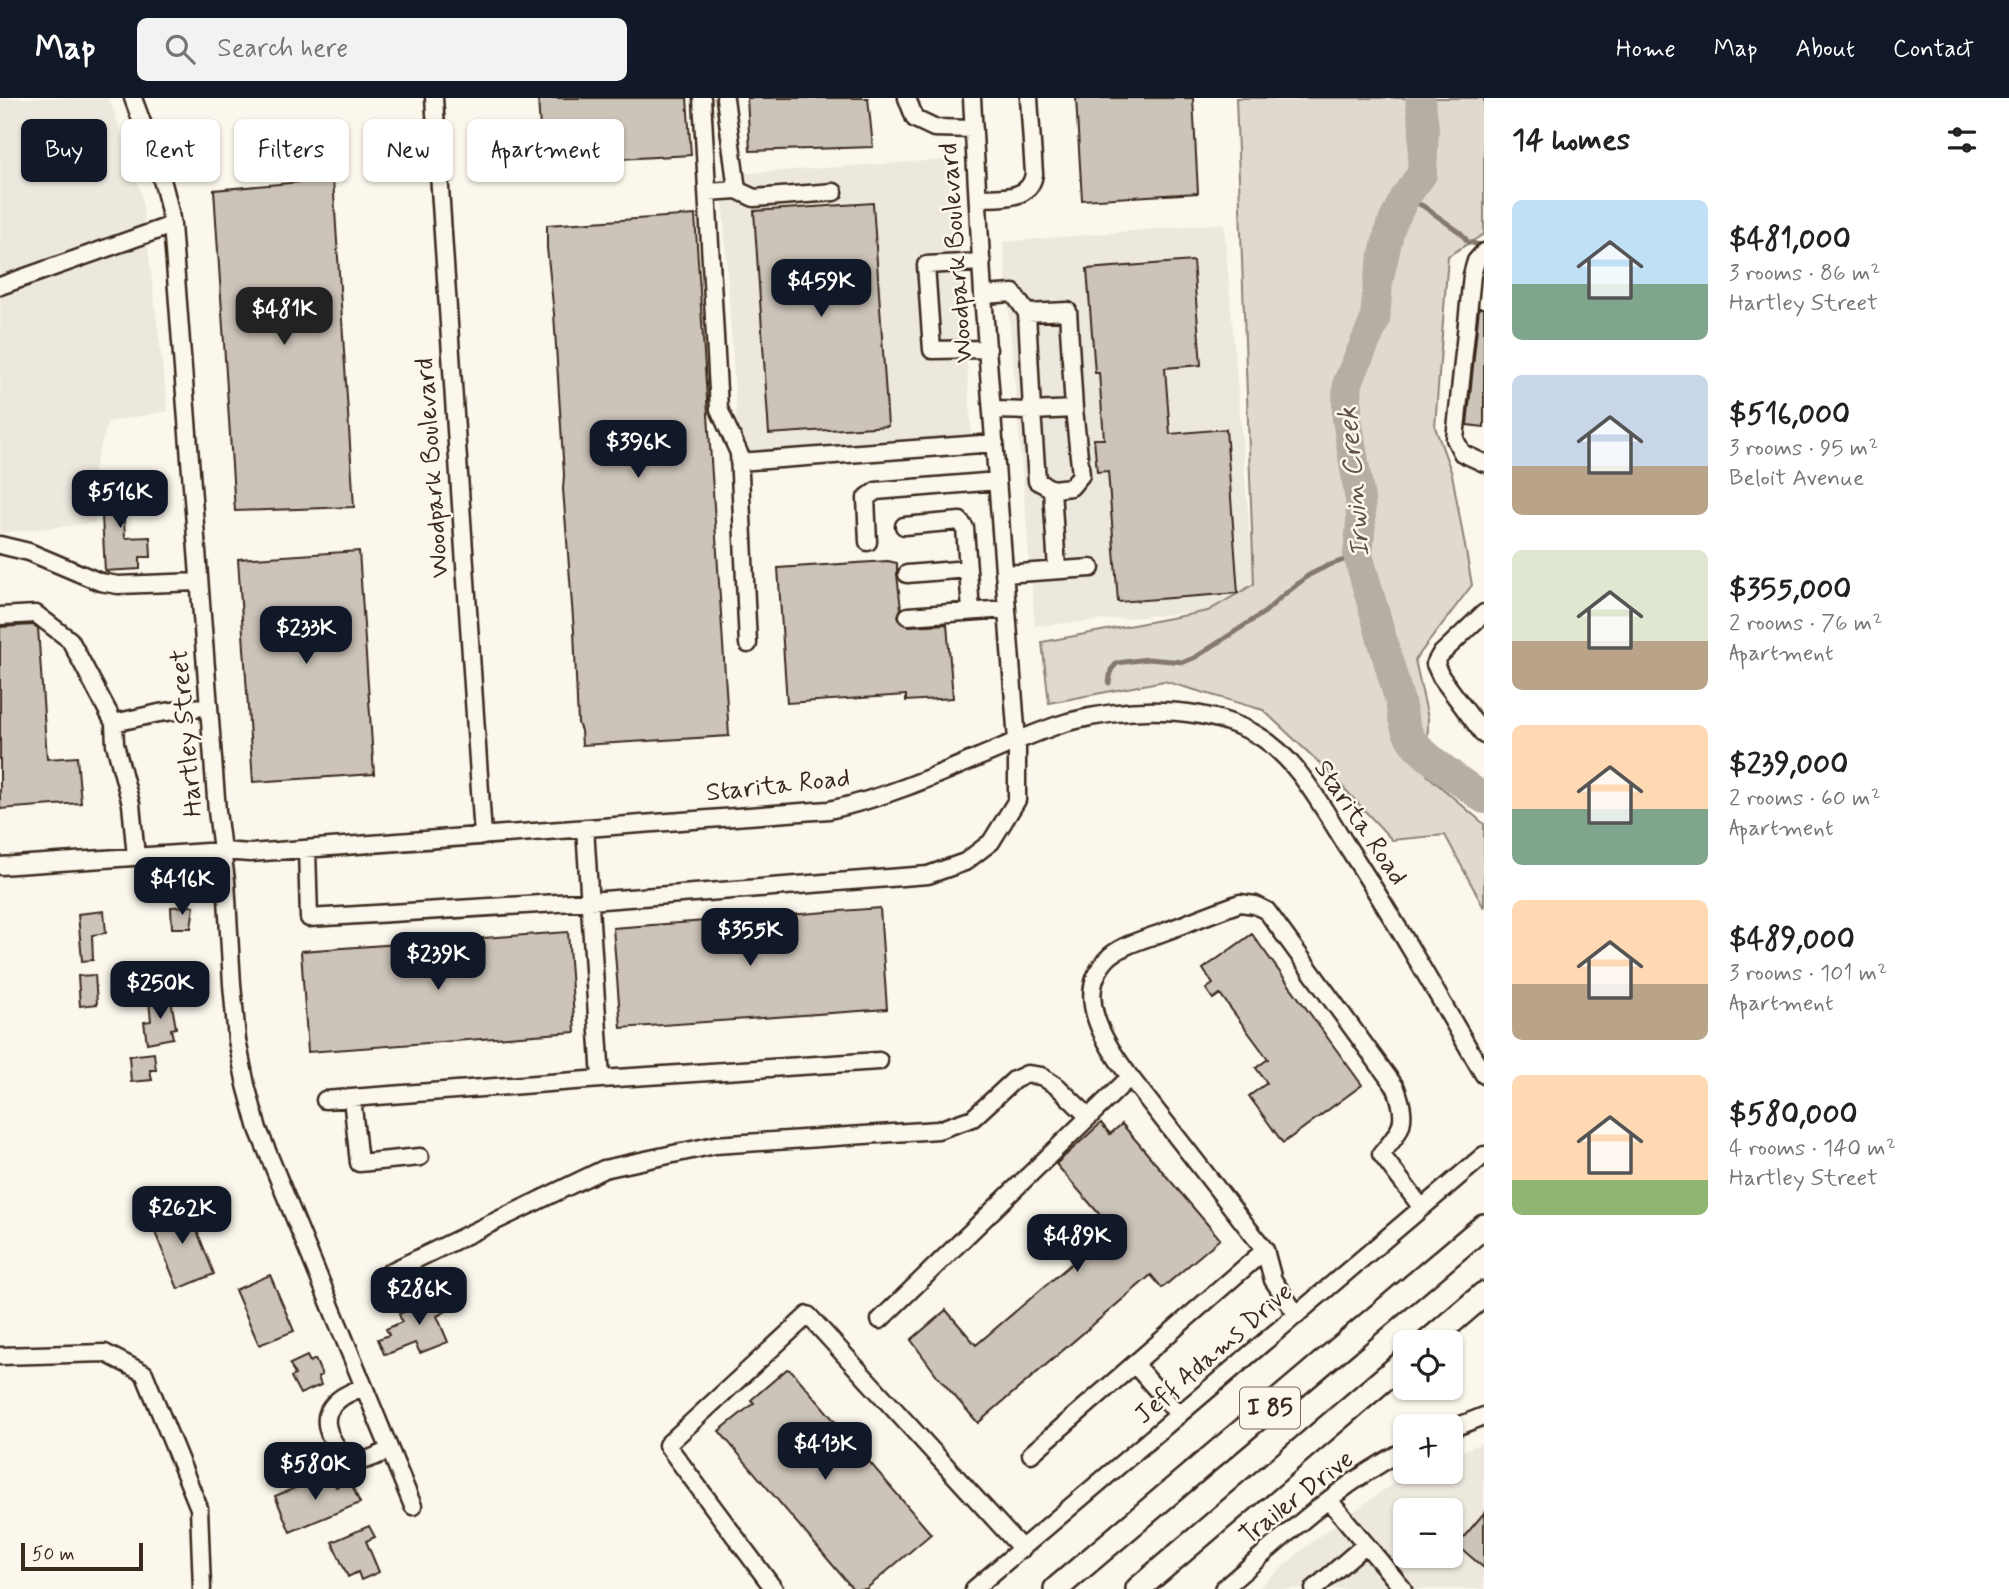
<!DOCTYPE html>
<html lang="en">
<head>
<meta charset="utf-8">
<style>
	:root { --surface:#fff; --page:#f2f2f2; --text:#222; --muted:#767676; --accent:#111827 }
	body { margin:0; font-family:Mynerve,sans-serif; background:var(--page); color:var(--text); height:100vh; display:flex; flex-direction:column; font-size:26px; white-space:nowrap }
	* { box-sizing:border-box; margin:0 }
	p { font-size:23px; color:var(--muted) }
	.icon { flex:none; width:38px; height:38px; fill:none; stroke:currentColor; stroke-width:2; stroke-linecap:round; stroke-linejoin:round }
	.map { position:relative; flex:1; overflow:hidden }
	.sheet { display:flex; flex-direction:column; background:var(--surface); width:525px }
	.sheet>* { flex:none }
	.hud { position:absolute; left:21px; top:21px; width:665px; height:63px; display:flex; gap:14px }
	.tools { position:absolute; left:1393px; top:1232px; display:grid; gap:14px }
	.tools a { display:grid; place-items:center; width:70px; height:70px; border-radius:10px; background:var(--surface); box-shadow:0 2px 5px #0004; font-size:35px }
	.scale { position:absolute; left:21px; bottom:18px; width:122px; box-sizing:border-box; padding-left:7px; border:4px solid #3b2a1e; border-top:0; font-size:19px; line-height:24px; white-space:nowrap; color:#3b2a1e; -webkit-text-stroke:5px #fbf7ec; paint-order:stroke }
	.price { position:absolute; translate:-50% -60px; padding:0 16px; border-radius:14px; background:var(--accent); color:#fff; font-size:23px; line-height:46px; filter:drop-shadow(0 2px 4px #0008) }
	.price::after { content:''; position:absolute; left:50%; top:42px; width:21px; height:16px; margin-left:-10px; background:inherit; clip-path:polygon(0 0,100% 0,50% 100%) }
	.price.selected { background:#222; color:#fff }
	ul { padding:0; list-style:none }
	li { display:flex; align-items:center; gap:21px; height:175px; padding:0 28px }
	li span { display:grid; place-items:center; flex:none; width:196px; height:140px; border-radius:10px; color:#555 }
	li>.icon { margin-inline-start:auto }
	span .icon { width:84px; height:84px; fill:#fffc; stroke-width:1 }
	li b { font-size:30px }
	h2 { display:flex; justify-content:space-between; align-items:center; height:84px; padding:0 28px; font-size:30px }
	.tag { padding:0 24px; border-radius:10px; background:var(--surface); box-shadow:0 2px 5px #0004; font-size:24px; line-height:63px }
	.tag.selected { background:var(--accent); color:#fff }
	header { display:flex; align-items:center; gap:42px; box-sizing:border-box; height:98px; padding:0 35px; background:var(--accent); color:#fff }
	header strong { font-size:33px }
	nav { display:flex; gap:38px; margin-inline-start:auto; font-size:24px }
	.search { width:490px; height:63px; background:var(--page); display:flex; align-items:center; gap:18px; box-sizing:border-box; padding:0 24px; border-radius:10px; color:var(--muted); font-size:26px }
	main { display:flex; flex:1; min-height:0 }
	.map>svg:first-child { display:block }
</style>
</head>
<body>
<header>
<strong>Map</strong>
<div class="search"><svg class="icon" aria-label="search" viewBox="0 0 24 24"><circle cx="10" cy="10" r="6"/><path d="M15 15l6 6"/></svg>Search here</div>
<nav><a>Home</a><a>Map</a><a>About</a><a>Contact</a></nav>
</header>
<main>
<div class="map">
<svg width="1484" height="1491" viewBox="0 0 1484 1491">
	<rect width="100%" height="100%" fill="#fbf7ec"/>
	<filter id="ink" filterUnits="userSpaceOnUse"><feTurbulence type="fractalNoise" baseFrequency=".0143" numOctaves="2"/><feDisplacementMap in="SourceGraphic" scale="14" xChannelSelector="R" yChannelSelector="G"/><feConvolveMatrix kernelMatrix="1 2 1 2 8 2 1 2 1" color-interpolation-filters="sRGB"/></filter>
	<g filter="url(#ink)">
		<path fill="#ede8dd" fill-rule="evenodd" d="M0,0H109L141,94L168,313L108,324L94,369L95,425L0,435Z
			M954,61L972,343L739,359L721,77Z
			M1224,125L1256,509L1035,528L1003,144Z
			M1484,1344V1491H1257L1314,1442L1392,1386L1419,1374H1451V1358ZM1405,1412H1451V1458H1405Z"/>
		<path fill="#dfd9ce" stroke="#8d8276" stroke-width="2" d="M1236,0H1484V136L1448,158L1435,329L1452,376L1472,487L1415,562L1428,620L1427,677L1484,726V810L1445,737L1392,742L1327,672L1263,612L1164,583L1049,605L1042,544L1208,513L1254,486Z"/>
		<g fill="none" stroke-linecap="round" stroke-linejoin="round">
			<path stroke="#85796d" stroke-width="5" d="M1405,99L1423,108L1461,135L1468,144L1484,148
				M1109,585L1111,572L1117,565L1147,561L1184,564L1196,559L1265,514L1281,499L1309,477L1327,468L1358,457"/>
			<path stroke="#b6aea2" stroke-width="30" d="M1420,0L1424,29L1422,76L1405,99L1390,130L1378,184L1375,222L1348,284L1347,302V321L1360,402L1361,424L1358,457L1400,604C1402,616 1404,630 1411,641C1422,658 1466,687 1484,701"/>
		</g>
		<path fill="#ccc4b9" stroke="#3b2a1e" stroke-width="2" d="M538,0H687L691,57L546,65L542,62Z
			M747,0H868L873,49L750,53Z
			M1076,0H1193L1198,95L1082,102Z
			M333,81L354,409L235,413L214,92Z
			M873,105L888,328L769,336L754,113Z
			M695,117L729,638L582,647L581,633L578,625L574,533L563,391L564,377L554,216L547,150V127Z
			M1193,163L1201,267L1165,270L1170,336L1226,331L1238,495L1118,504L1108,373L1097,374L1094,341H1104L1099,275H1095L1087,171Z
			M1479,210H1484V329L1467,327Z
			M128,379L129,400H123L125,440L150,439L151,459H140V471L105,473L101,399L105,398L104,380Z
			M359,453L374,676L253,684L238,461Z
			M888,463L897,465V476L901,511L898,518L900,524L909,528L947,526L953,600L906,603V597L787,605L778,470Z
			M33,527L38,530L47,661L77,659L81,705L0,711V529Z
			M194,808L191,830H172L171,809Z
			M880,810L887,911L621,930L613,830Z
			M104,813L106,835L92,837L93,862L82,863L78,816Z
			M568,834L575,934L308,954L301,853Z
			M1252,836L1362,987L1283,1045L1249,998L1267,985L1256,970L1268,961L1220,896L1213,901L1206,891L1213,886L1203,871Z
			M95,877L97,906L80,908L78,878Z
			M171,902L176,930L171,931L173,940L147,945L144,924L151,923L149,903Z
			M154,955L156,972H150L152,982L131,984L129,958Z
			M1101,1025L1110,1036L1122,1026L1220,1141L1162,1190L1151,1177L978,1325L938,1279L911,1242L946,1212L976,1247L1112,1131L1056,1066Z
			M186,1105L214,1176L178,1191L150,1122Z
			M270,1177L294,1233L259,1247L235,1192Z
			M446,1194L454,1209L437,1218L448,1244L420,1255L415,1245L390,1255L384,1256L378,1241L389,1237L386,1231L402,1224L399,1216Z
			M307,1258L310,1264L315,1261L322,1277L318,1279L321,1287L300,1296L291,1279L295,1277L290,1266Z
			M787,1271L792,1273L931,1436L866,1491H853L719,1333L754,1305L751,1302Z
			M330,1376L336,1389L350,1383L360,1405L290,1434L275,1398Z
			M1484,1415V1470L1457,1447Z
			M369,1428L375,1439L366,1443L379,1474L361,1482L358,1474L348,1479L332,1444Z"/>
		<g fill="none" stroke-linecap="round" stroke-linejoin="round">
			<defs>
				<path id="minor" d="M133,0C148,42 166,83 172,127L217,713L226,783L232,886L237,942L246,987L258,1031L413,1408
					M434,0L483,738
					M702,0L719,311L739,355L748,546
					M725,0L737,92
					M907,0L915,21L934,30L974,31
					M708,94L737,92L754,100L834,94
					M979,100C1000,99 1030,103 1034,76L1029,0
					M1484,154L1476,163L1472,177L1455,341L1462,355L1484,365
					M982,164L926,167L932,252L988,251
					M0,188L172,127
					M983,197L1013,195L1027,215L1032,313L992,312
					M1027,215L1068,213L1074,311L1032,313L1037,383L1052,391L1071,389L1081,377L1074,311
					M739,364L995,345
					M1052,391L1057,472
					M904,428L960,423L965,430L971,513
					M868,444L866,400L876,393L997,383
					M0,447L29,454L100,484L118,487L198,484
					M907,476L968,471
					M1004,476L1091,470
					M1484,515L1440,557L1435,566L1441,579L1484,637
					M0,518L36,516L70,542L114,625
					M908,518L1007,511
					M307,751L309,820L590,803L928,777L965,764L991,744L1017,702V643L983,197L972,0
					M136,759L131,706L115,646L114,625L159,615L209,608
					M0,768L222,753L250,755L829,712C881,701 930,680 979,659C1008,647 1037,633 1068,624C1127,609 1199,606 1254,635C1296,658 1320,706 1345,745C1394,820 1439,899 1484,977
					M1130,979C1105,946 1071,895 1110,858C1124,846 1148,840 1164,834C1190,824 1215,814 1240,805L1255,807L1267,813L1396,990C1408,1023 1403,1031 1381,1056L1422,1110
					M601,981L879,963
					M352,1000L359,1065L420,1059
					M325,1002L601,981L585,730
					M390,1174L604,1071L715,1047L938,1032L973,1020L1014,982L1027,976L1041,978L1058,989L1089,1019
					M880,1222L1130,979L1265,1152L1273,1182L1297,1217
					M0,1258L105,1255L144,1275L199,1410L202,1491
					M1135,1267L1179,1317
					M363,1289C349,1295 337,1299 329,1313C320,1330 340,1362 359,1363C369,1363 380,1356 389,1352
					M1451,1331L1484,1318
					M1031,1356L1265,1152
					M1329,1402L1403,1491
					M774,1491L667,1347L808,1217L1022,1451
					M974,1491L1484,1057
					M1223,1491C1281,1442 1337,1387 1405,1352
					M1314,1491L1366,1446"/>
				<path id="highway" d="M1428,1244L1484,1196
					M1056,1491L1484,1128
					M1138,1491L1405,1263"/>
			</defs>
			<use href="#minor" stroke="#3b2a1e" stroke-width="21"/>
			<use href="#highway" stroke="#3b2a1e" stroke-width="28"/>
			<use href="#minor" stroke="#fbf7ec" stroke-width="16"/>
			<use href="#highway" stroke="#fbf7ec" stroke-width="23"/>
		</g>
	</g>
	<g text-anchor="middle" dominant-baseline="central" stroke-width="5" stroke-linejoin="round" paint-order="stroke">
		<rect fill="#fbf7ec" stroke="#75685c" stroke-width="2" x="1240" y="1289.5" width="60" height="41" rx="5"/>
		<g font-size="24" font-weight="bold" fill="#3b2a1e">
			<text x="1270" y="1310">I 85</text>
		</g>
		<g font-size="26" fill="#3b2a1e" stroke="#fbf7ec">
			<text transform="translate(957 155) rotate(-94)">Woodpark Boulevard</text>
			<text transform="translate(433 370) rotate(-94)">Woodpark Boulevard</text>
			<text transform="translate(187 635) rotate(-95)">Hartley Street</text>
			<text transform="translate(778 688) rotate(-6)">Starita Road</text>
			<text transform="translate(1360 725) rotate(56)">Starita Road</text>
			<text transform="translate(1214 1256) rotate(-41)">Jeff Adams Drive</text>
			<text transform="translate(1297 1400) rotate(-38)">Trailer Drive</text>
		</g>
		<g font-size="28" font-style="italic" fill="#605246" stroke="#fbf7ec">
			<text transform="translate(1355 384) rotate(-95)">Irwin Creek</text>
		</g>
	</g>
</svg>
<div class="tools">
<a><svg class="icon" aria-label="locate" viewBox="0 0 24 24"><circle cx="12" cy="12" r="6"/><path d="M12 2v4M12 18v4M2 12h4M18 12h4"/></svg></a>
<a>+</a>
<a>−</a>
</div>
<div class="scale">50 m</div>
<b class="price" style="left:821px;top:221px">$459K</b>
<b class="price selected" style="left:284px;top:249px">$481K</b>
<b class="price" style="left:638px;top:382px">$396K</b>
<b class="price" style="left:120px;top:432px">$516K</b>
<b class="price" style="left:306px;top:568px">$233K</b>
<b class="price" style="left:182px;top:819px">$416K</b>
<b class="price" style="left:750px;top:870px">$355K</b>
<b class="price" style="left:438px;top:894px">$239K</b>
<b class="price" style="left:160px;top:923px">$250K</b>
<b class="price" style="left:182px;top:1148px">$262K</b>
<b class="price" style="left:1077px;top:1176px">$489K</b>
<b class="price" style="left:419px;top:1229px">$286K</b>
<b class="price" style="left:825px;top:1384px">$413K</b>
<b class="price" style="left:315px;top:1404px">$580K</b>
<div class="hud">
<a class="tag selected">Buy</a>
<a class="tag">Rent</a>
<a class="tag">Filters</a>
<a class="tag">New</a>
<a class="tag">Apartment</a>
</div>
</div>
<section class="sheet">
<h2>14 homes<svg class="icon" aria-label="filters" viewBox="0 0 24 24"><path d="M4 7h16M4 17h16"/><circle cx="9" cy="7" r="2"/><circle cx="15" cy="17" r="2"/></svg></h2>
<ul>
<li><span style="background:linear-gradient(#bfe0f5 60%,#7fa58c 0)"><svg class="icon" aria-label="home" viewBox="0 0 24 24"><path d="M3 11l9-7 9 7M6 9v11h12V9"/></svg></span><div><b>$481,000</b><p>3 rooms · 86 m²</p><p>Hartley Street</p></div></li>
<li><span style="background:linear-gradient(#c9d6e8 65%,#b9a48a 0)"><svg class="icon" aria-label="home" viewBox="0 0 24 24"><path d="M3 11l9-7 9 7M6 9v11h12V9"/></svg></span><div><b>$516,000</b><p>3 rooms · 95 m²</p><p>Beloit Avenue</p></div></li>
<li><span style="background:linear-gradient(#dfe7d0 65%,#b9a48a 0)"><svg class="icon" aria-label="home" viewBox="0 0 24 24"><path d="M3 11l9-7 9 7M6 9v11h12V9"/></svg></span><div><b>$355,000</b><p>2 rooms · 76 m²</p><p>Apartment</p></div></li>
<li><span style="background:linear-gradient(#ffd9b3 60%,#7fa58c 0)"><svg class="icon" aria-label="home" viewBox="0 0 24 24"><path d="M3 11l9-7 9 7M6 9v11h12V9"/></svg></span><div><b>$239,000</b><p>2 rooms · 60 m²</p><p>Apartment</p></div></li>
<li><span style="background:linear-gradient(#ffd9b3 60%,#b9a48a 0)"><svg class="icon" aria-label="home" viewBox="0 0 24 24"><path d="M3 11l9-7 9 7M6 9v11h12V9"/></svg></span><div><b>$489,000</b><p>3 rooms · 101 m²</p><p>Apartment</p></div></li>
<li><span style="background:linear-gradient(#ffd9b3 75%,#8fb573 0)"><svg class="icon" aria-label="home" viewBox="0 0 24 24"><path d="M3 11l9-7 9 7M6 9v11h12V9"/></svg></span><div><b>$580,000</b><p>4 rooms · 140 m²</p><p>Hartley Street</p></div></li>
</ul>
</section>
</main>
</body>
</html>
